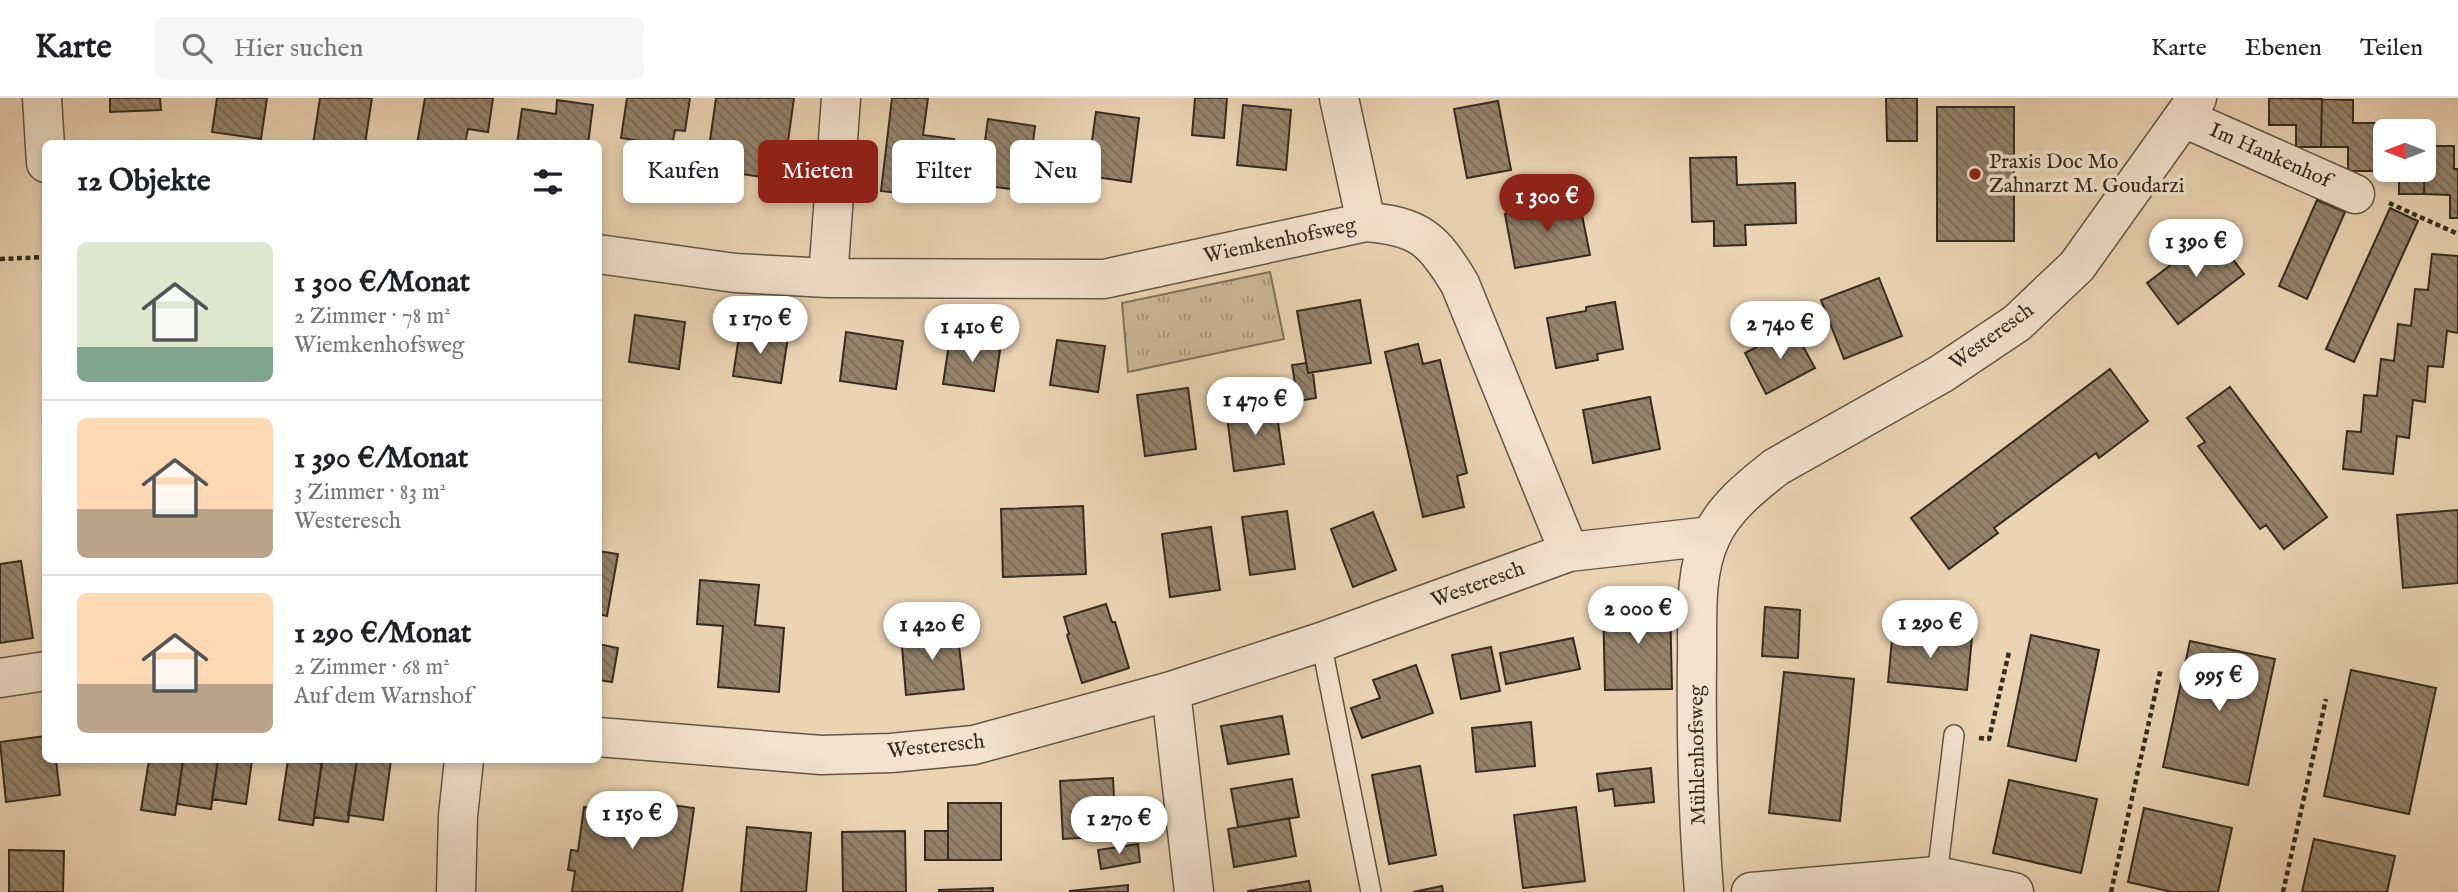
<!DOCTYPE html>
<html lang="de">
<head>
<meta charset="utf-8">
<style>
	:root { --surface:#fff; --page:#f6f6f6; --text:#202124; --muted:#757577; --line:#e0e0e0; --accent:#8f2418 }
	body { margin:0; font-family:"IM FELL English",serif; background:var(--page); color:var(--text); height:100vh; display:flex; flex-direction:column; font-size:26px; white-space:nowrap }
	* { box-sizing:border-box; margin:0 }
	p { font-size:23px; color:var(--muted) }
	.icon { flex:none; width:38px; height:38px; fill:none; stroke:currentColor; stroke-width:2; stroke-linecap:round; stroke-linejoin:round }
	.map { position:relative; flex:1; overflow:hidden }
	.side { position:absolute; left:42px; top:42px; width:560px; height:623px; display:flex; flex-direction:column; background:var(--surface); border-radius:10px; box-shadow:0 4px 10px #0003 }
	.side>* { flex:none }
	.banner { position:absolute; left:623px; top:42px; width:665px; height:63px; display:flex; gap:14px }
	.needle { width:46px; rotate:270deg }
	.fabs { position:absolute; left:2373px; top:21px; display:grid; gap:14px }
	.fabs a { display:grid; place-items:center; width:63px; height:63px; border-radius:10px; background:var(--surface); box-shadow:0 4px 10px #0003; font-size:35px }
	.price { position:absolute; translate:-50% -60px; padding:0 16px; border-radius:24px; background:#fff; color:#222; font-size:23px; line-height:46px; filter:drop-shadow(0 2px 4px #0008) }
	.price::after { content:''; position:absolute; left:50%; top:42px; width:21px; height:16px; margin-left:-10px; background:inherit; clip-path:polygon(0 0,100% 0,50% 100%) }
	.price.on { background:var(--accent); color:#fff }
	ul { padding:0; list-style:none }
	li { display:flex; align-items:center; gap:21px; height:175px; padding:0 35px }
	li+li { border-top:2px solid var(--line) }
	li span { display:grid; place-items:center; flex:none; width:196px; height:140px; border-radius:10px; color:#555 }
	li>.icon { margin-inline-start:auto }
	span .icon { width:84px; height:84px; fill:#fffc; stroke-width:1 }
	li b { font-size:30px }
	h2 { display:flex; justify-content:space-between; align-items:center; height:84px; padding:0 35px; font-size:30px }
	.chip { padding:0 24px; border-radius:10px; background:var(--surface); box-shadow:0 4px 10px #0003; font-size:24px; line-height:63px }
	.chip.on { background:var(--accent); color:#fff }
	header { display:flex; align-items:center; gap:42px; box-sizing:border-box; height:98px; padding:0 35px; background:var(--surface); border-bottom:2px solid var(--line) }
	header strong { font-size:33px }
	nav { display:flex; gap:38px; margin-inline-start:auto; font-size:24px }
	.search { width:490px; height:63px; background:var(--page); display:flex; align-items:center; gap:18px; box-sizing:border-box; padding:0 24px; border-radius:10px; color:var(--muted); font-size:26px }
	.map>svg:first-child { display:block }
</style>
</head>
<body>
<header>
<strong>Karte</strong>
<div class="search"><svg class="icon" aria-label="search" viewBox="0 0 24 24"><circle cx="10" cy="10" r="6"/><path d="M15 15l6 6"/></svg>Hier suchen</div>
<nav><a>Karte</a><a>Ebenen</a><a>Teilen</a></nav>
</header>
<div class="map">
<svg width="2458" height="794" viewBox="0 0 2458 794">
	<defs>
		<pattern id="grass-tufts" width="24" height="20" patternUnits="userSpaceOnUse" patternTransform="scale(1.75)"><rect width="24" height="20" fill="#ccb79a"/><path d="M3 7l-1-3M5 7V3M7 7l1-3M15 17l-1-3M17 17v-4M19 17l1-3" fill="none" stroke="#a6957d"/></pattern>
		<pattern id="building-back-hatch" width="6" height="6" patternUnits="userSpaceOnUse" patternTransform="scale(1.75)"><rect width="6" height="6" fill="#94836c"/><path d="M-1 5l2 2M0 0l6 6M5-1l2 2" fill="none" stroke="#7a6b58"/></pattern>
	</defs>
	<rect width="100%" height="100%" fill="#ebd3b3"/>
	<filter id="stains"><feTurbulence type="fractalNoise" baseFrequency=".00286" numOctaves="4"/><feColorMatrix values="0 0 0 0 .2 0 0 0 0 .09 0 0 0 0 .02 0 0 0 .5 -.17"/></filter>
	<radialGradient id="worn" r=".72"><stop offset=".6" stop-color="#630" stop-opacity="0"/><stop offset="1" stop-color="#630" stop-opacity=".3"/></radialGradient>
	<path fill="url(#grass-tufts)" stroke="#80725d" stroke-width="2" d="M1270,174L1284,241L1128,274L1122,205Z"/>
	<path fill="url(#building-back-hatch)" stroke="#352c20" stroke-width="2" d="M110,0H160L161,12L110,14Z
		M217,0H267L261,41L212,34Z
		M320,0H372L365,46H313Z
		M425,0H493L488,34L468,31L465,46H417Z
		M627,0H690L685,33L675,32L672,48L621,40Z
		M716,0H794L785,65L771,62L769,80L706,71Z
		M892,0H928L923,37L954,41L946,101L881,93Z
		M1195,0H1227L1224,40L1192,37Z
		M1886,0H1917V43H1887Z
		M2269,0L2322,1L2321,49H2296V27H2269Z
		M2322,1L2353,2V25H2374V73H2348V49H2321Z
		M557,2L593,7L588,46H517L522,11L556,16Z
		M1498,3L1511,72L1467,80L1454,11Z
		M1243,7L1291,12L1286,72L1237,67Z
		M1937,9H2014V143H1937Z
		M1096,14L1139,20L1131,84L1087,78Z
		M988,21L1035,28L1027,93L979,87Z
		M2374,25H2403V33H2385V72H2424L2425,48L2424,96H2399V73H2374Z
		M2425,48H2454V71H2458V120H2450V97L2424,96Z
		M1736,59L1737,87L1795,85L1796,125L1745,127L1746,147L1714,148V123L1692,124L1690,60Z
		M1579,102L1590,157L1515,170L1505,116Z
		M2317,102L2345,114L2307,201L2279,188Z
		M2390,110L2418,123L2354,264L2326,251Z
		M2213,135L2244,176L2178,226L2147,185Z
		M2432,156L2458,158V235L2447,233L2443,269L2428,268L2425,304L2413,302L2409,340L2397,338L2393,376L2343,371L2347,333L2361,334L2364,297L2377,298L2381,261L2394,263L2398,226L2411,228L2415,191L2428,192Z
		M1879,180L1902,238L1844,261L1821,202Z
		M1360,202L1371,265L1308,275L1297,213Z
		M1615,204L1623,251L1597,256L1598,262L1556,270L1547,220L1586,213V209Z
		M635,217L685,224L679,271L629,264Z
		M1793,230L1815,270L1766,296L1745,255Z
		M740,232L788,239L781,285L733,278Z
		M846,234L903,243L896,291L840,283Z
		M950,239L1001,246L994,293L943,286Z
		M1057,242L1105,248L1098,294L1050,287Z
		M1418,246L1423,266L1440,262L1467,375L1457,378L1464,409L1423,419L1385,254Z
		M1306,265L1308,275H1313L1316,300L1298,303L1292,267Z
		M2110,271L2148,323L2099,360L2096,355L1994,430L1998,435L1949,471L1911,420Z
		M2230,289L2327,419L2284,451L2266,427L2260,431L2198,348L2205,344L2187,320Z
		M1188,290L1196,351L1145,358L1137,297Z
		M1650,299L1660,351L1593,365L1583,312Z
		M1275,304L1284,366L1234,373L1226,311Z
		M1083,408L1086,476L1003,479L1001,411Z
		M2458,412V485L2403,490L2397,417Z
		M1287,413L1295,471L1250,477L1242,419Z
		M1373,414L1396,472L1353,489L1331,431Z
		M1211,429L1220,492L1170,499L1162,436Z
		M598,453L618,456L607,518L598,516Z
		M21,463L33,540L0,545V466Z
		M700,482L759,487L755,527L784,530L779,594L718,589L723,528L697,526Z
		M1670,503L1672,591L1605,592L1603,505Z
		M1106,506L1112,524H1115L1129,570L1082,585L1067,537L1069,536L1064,519Z
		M1765,509L1800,512L1798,560L1762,558Z
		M957,530L964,591L906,597L901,536Z
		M1893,531L1972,539L1967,592L1888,584Z
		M2031,537L2099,552L2076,663L2008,648Z
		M1573,540L1580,571L1506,586L1500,555Z
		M2190,543L2275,561L2248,687L2163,669Z
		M598,546L618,550L612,584L598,582Z
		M1491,549L1500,593L1461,601L1452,557Z
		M1416,567L1433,615L1362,640L1351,610L1380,600L1373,582Z
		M2351,572L2436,590L2409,716L2324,698Z
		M1784,574L1854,581L1840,723L1769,715Z
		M1282,618L1289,656L1228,666L1221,628Z
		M1531,624L1535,668L1476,674L1472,630Z
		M46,638V662H56L60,697L6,704L0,644Z
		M149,662H183L175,717L141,712Z
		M183,662H218L211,711L177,706Z
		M218,662H252L246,706L212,701Z
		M288,662L322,665L313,727L279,722Z
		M322,662H357L348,724L314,719Z
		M357,662H391L383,722L348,717Z
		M1420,668L1436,757L1389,766L1372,677Z
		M1651,670L1654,704L1615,708L1613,691L1599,693L1597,676Z
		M1113,680L1116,738L1063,741L1060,683Z
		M1292,681L1299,719L1238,729L1231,691Z
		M2009,682L2097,701L2081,775L1993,755Z
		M948,705H1001V762H948Z
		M665,706L694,710L682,794H572L575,773L568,772L571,752L578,753L584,709L663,720Z
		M1576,709L1585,783L1523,790L1514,717Z
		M2144,710L2232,730L2218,794H2172L2128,784Z
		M1289,720L1296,758L1234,769L1228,731Z
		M747,729L811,735L806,794H741Z
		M905,733L906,794H843L842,734Z
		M925,733H948V762H925Z
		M2314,741L2395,758L2387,794H2302Z
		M1138,746L1140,764L1101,771L1098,752Z
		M9,752L64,753L63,794H9Z
		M1309,783L1311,794H1248V793Z
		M1128,787V794H1070V793Z
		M1442,788L1443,794H1413Z
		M993,790V794H939V792Z"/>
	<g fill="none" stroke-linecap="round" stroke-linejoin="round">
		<defs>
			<path id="lane" d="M1321,544L1371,794
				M1937,778L1954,637"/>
			<path id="street" d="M42,0L46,65
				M1339,0L1366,124
				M2184,20L2355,96
				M598,156L735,175L828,180L1104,181L1366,124C1419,128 1433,141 1460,186L1569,454
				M828,180L841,0
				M0,580L46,573
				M1171,593L1194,794
				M598,639L821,657L891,655L974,647L1171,593L1321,544L1569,454L1711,438
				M456,794L458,718L464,662
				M1704,794C1698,717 1696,642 1697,565C1698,524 1693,477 1711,439C1724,410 1752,388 1776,369L1941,276L2017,225L2077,168L2197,0
				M1751,794L1937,778L2014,794"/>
		</defs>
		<use href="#lane" stroke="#625645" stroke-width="22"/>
		<use href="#street" stroke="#625645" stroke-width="41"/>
		<path stroke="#352c20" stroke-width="4.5" stroke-dasharray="5 3.5" stroke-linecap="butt" d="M2389,105L2458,136
			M0,161L46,159
			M1979,640L1989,641L2009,554
			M2111,794L2161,570
			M2283,794L2326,601"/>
		<use href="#lane" stroke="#f2e2ce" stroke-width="19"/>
		<use href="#street" stroke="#f2e2ce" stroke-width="38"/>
	</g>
	<circle fill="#8f2418" stroke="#f2e2ce" stroke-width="2.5" cx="1975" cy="76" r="7"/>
	<g text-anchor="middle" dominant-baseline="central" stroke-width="7" stroke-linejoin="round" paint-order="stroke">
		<g font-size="21" fill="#352c20" stroke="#f2e2ce">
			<text transform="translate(2270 58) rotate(24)">Im Hankenhof</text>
			<text transform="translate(1280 143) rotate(-12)">Wiemkenhofsweg</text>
			<text transform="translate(1992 239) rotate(-36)">Westeresch</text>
			<text transform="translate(1478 487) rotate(-20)">Westeresch</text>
			<text transform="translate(936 649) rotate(-6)">Westeresch</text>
			<text transform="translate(1698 657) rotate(-91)">Mühlenhofsweg</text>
		</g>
		<g font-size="21" fill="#352c20" stroke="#f2e2ce" text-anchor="start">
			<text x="1989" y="64">Praxis Doc Mo<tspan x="1989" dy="24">Zahnarzt M. Goudarzi</tspan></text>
		</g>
	</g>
	<rect width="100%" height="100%" filter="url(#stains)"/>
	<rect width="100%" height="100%" fill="url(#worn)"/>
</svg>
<div class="fabs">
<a><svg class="needle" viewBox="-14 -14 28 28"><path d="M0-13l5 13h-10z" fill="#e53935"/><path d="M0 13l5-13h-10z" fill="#757577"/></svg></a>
</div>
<b class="price on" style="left:1547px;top:136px">1 300 €</b>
<b class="price" style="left:2196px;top:181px">1 390 €</b>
<b class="price" style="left:760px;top:258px">1 170 €</b>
<b class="price" style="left:1780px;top:263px">2 740 €</b>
<b class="price" style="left:972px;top:266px">1 410 €</b>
<b class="price" style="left:1255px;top:339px">1 470 €</b>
<b class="price" style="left:1638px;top:548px">2 000 €</b>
<b class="price" style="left:1930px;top:562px">1 290 €</b>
<b class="price" style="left:932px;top:564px">1 420 €</b>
<b class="price" style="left:2219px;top:615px">995 €</b>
<b class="price" style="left:632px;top:753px">1 150 €</b>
<b class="price" style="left:1119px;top:758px">1 270 €</b>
<div class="banner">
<a class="chip">Kaufen</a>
<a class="chip on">Mieten</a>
<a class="chip">Filter</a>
<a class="chip">Neu</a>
</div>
<section class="side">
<h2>12 Objekte<svg class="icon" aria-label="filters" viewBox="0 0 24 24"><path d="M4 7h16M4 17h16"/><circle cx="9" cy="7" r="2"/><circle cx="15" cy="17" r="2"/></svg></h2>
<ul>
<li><span style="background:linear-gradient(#dfe7d0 75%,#7fa58c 0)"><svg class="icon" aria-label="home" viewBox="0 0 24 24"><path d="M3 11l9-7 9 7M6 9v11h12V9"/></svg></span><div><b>1 300 €/Monat</b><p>2 Zimmer · 78 m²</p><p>Wiemkenhofsweg</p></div></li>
<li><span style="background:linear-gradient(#ffd9b3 65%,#b9a48a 0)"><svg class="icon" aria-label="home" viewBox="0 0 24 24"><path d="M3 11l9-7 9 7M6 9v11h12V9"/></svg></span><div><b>1 390 €/Monat</b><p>3 Zimmer · 83 m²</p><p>Westeresch</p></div></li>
<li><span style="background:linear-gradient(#ffd9b3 65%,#b9a48a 0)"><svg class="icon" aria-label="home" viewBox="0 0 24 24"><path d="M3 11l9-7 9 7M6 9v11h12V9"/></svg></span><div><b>1 290 €/Monat</b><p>2 Zimmer · 68 m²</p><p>Auf dem Warnshof</p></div></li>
</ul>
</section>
</div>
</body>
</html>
